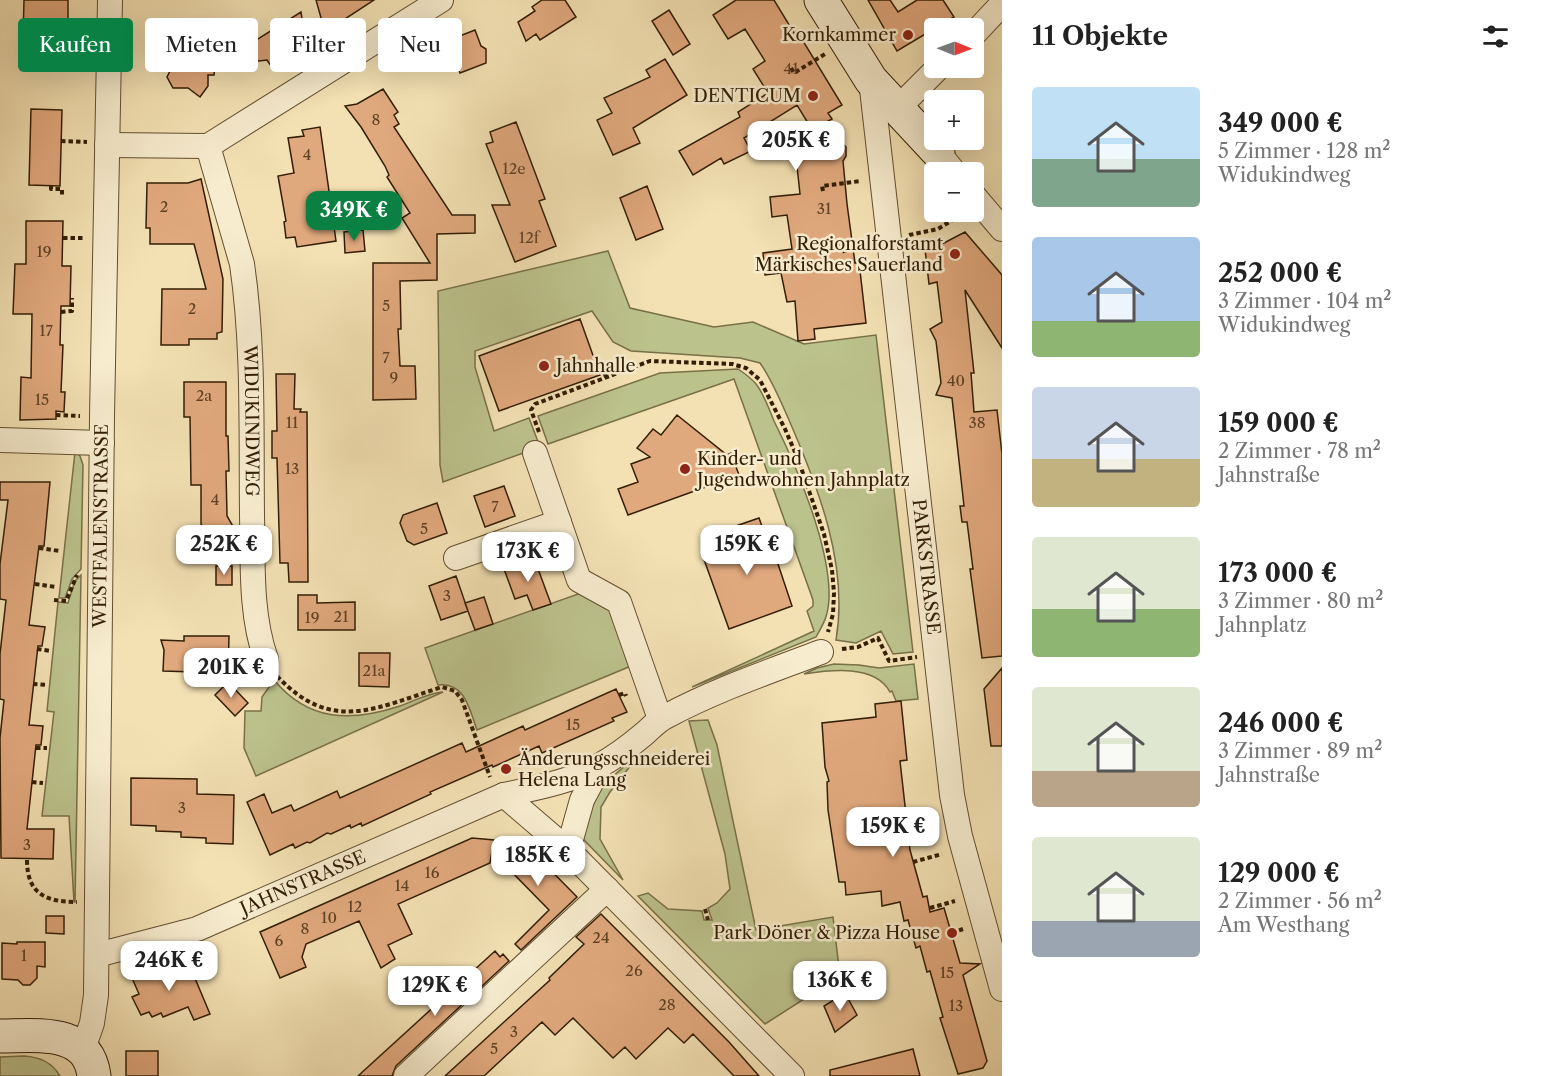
<!DOCTYPE html>
<html lang="de">
<head>
<meta charset="utf-8">
<style>
	:root { --surface:#fff; --page:#f6f6f6; --text:#222; --muted:#767676; --accent:#0b8043 }
	body { margin:0; font-family:"Libre Caslon Text",serif; background:var(--page); color:var(--text); height:100vh; display:flex; flex-direction:column; font-size:22px; white-space:nowrap }
	* { box-sizing:border-box; margin:0 }
	p { font-size:20px; color:var(--muted) }
	.icon { flex:none; width:33px; height:33px; fill:none; stroke:currentColor; stroke-width:2; stroke-linecap:round; stroke-linejoin:round }
	.map { position:relative; flex:1; overflow:hidden }
	.side { display:flex; flex-direction:column; background:var(--surface); width:540px }
	.side>* { flex:none }
	.hud { position:absolute; left:18px; top:18px; width:570px; height:54px; display:flex; gap:12px }
	.needle { width:39px; rotate:91deg }
	.tools { position:absolute; left:924px; top:18px; display:grid; gap:12px }
	.tools a { display:grid; place-items:center; width:60px; height:60px; border-radius:6px; background:var(--surface); box-shadow:0 6px 24px #0002; font-size:30px }
	.price { position:absolute; translate:-50% -51px; padding:0 14px; border-radius:12px; background:#fff; color:#222; font-size:20px; line-height:39px; filter:drop-shadow(0 2px 3px #0008) }
	.price::after { content:''; position:absolute; left:50%; top:36px; width:18px; height:14px; margin-left:-9px; background:inherit; clip-path:polygon(0 0,100% 0,50% 100%) }
	.price.current { background:var(--accent); color:#fff }
	ul { padding:0; list-style:none }
	li { display:flex; align-items:center; gap:18px; height:150px; padding:0 30px }
	li span { display:grid; place-items:center; flex:none; width:168px; height:120px; border-radius:6px; color:#555 }
	li>.icon { margin-inline-start:auto }
	span .icon { width:72px; height:72px; fill:#fffc; stroke-width:1 }
	li b { font-size:26px }
	h2 { display:flex; justify-content:space-between; align-items:center; height:72px; padding:0 30px; font-size:26px }
	.pill { padding:0 21px; border-radius:6px; background:var(--surface); box-shadow:0 6px 24px #0002; font-size:21px; line-height:54px }
	.pill.current { background:var(--accent); color:#fff }
	main { display:flex; flex:1; min-height:0 }
	.map>svg:first-child { display:block }
</style>
</head>
<body>
<main>
<div class="map">
<svg width="1002" height="1076" viewBox="0 0 1002 1076">
	<rect width="100%" height="100%" fill="#f3e1b3"/>
	<filter id="stains"><feTurbulence type="fractalNoise" baseFrequency=".00333" numOctaves="4"/><feColorMatrix values="0 0 0 0 .2 0 0 0 0 .09 0 0 0 0 .02 0 0 0 .5 -.17"/></filter>
	<radialGradient id="worn" r=".72"><stop offset=".6" stop-color="#630" stop-opacity="0"/><stop offset="1" stop-color="#630" stop-opacity=".3"/></radialGradient>
	<path fill="#bcc28c" stroke="#787048" stroke-width="1.5" d="M608,251L630,308L714,327L753,322L804,344L876,335L913,652L893,654L881,631L856,643L836,640C849,565 818,487 789,420C780,400 772,380 760,363L740,358L631,351L613,342L592,311L475,351V367L494,431L529,418L540,447L443,482L440,465L438,291Z
		M738,369C744,373 751,378 756,384C764,394 769,409 774,421C797,467 831,548 829,599C828,616 824,623 816,637L692,687L814,631L807,611L813,606V600L734,379L548,444L538,416L660,373Z
		M75,452L80,456L83,465L81,569L72,579L65,598H59Z
		M81,575L75,902H74L69,816H42L54,712L47,711L58,602L68,603L75,581Z
		M581,593L611,609L631,666L477,730C470,711 465,681 438,685L425,648Z
		M834,664L859,665L879,668L914,664L918,699L896,701L892,691L890,692C875,664 830,670 804,674L817,668Z
		M274,680C309,722 351,722 400,706C413,701 429,693 443,692L256,776L244,748L245,711H261L262,697Z
		M708,720L717,745L756,930L833,917L840,976L765,1024L638,896L648,893L668,909L702,911L704,920H712L708,908L717,903L730,889L725,854L689,721Z
		M642,751L610,792L601,807L600,839L623,880L582,838L591,804L603,785Z
		M24,1056C40,1057 52,1062 60,1076H0V1057Z"/>
	<path fill="#e0a87d" stroke="#331e05" stroke-width="1.5" d="M24,0H68V39L23,38Z
		M316,0H374L325,32Z
		M542,0H565L576,17L540,40L536,34L526,41L518,22L535,11L532,7Z
		M736,0H774L794,33L797,31L842,105L828,113L832,119L823,124L846,147V156L843,161L847,204L855,263L859,262L866,323L814,329L815,339L798,341L795,301L787,302L781,273L765,275L763,253L792,249L787,215L772,217L770,197L800,194L796,157H800L799,149L822,146L797,105L744,138L751,151L724,164L721,158L693,175L679,151L740,117L738,112L768,93L753,69L765,61L745,29L728,39L713,15Z
		M868,0H890L898,12L917,0H943L954,17L897,51Z
		M669,10L690,44L673,55L652,21Z
		M301,12L306,45L297,50L302,58L283,69L278,61L271,66L267,60L215,66L214,75H208V86L200,97L188,88H173L167,77L170,71L175,68L176,33L197,34V39L238,34L240,50Z
		M475,30L481,46L486,49V63L460,73L447,41Z
		M665,59L687,95L633,128L640,143L613,155L597,120L612,113L604,98L650,77L646,70Z
		M383,89L398,112L394,115L399,124L394,127L452,215H475V233L437,234V280L400,281L401,329H398L400,366H415L416,399L373,400V263H430L402,218L410,213L387,177L389,175L385,166L361,127L345,106L357,104Z
		M31,109L62,110L60,186L29,185Z
		M516,122L545,199L539,201L556,246L515,262L492,205H510L486,144L493,142L490,132Z
		M320,127L336,241L297,247L295,237L286,238L284,222L286,221L278,176L294,173L288,138L304,136L302,130Z
		M201,179L223,279L222,332L217,333V339H189V345H161L162,289H206L194,244H150V228H146L147,183H188Z
		M647,186L663,229L636,240L620,198Z
		M26,221H63L62,266H71L70,306H61L60,345H63L61,392H65L64,412L56,411V419L20,420L21,377L31,378L32,314H13L15,264H26Z
		M363,230L365,251L345,253L344,232Z
		M965,232L1002,275V348L965,290L974,373H971L974,412L997,410L1002,454V656L982,658L970,569H973L967,522H962L960,506H964L952,398L936,395L941,383L936,341L930,329L942,322L937,282L929,284L925,249L944,243Z
		M580,319L600,375L499,411L479,356Z
		M276,374H295L294,409H301L300,412H307L308,582H289L288,563H280L277,458H272V431H277Z
		M184,382H226V436H228L229,471H226L227,516L238,535L217,549L201,524V485H191L190,417H184Z
		M677,415L727,455L731,453L739,475L628,515L618,489L638,482L631,464L650,457L637,448L653,429L661,435Z
		M0,482H50L44,546H39L29,625L45,627L42,646H38L29,725L43,726L41,745H36L27,829H54L53,859L1,858L0,738L4,700L0,699V654L6,600L0,599V564L8,500H0Z
		M504,486L515,516L485,527L474,496Z
		M437,503L447,533L414,545L407,541L400,523L403,515Z
		M759,518L773,556L775,555L792,606L729,629L702,554L729,544L727,539L733,536L730,528Z
		M534,558L551,604L533,610L527,595L515,599L504,569Z
		M216,566H232V585H216Z
		M456,576L468,611L441,620L429,586Z
		M298,595H317V603L355,602V630H298Z
		M484,597L493,624L475,630L465,603Z
		M184,636H229L228,673L163,671L164,650L161,640L184,641Z
		M359,653H390L389,687L359,686Z
		M1002,668V746H991L984,689Z
		M228,682L248,703L235,716L215,695Z
		M616,689L627,712L612,718L614,721L542,753L539,746L493,767L492,765L430,792L431,794L362,826L361,823L351,828L350,825L331,834L327,833L310,843L307,842L295,848L293,844L270,855L247,802L264,794L272,813L291,805L294,811L337,791L340,798L462,743L466,752L523,726L525,730Z
		M901,701L907,760L900,761L910,850L923,897L927,896L930,912L944,908L960,963L980,964L963,975L987,1061L983,1068L958,1074L940,1018L943,1017L930,971L927,972L920,946L916,948L908,920L904,921L900,902L882,906L881,891L846,895L845,882H839L828,810L827,782L829,781L825,767L822,723L876,717L875,704Z
		M131,778L197,779V794L234,795L233,844L206,843V838L181,837V832L156,831V826L131,825Z
		M472,838L494,840L490,863L398,904L412,934L388,945L395,959L381,968L359,921L306,944L302,957L306,967L280,978L260,932Z
		M521,840L577,897L521,950L515,944L549,910L500,860Z
		M601,914L729,1042L759,1076H734L693,1034L684,1043L668,1028L636,1059L625,1047L613,1058L573,1018L555,1035L542,1022L484,1076H445L550,980L549,978L584,944L576,937Z
		M46,916H64V934L46,933Z
		M17,942H45V967L37,966V978L30,985H23L18,980L2,979V943L17,944Z
		M495,951L500,957L503,954L509,961L396,1066L392,1076H358Z
		M169,962L173,970L189,964L210,1014L194,1020L188,1007L163,1017L161,1013L152,1017L149,1012L141,1015L132,997L139,994L132,978Z
		M845,993L857,1015L835,1032L824,1006Z
		M913,1049L920,1076H830V1070Z
		M126,1051H158V1076H126Z"/>
	<g fill="none" stroke-linecap="round" stroke-linejoin="round">
		<defs>
			<g id="street">
				<path d="M974,34L1002,4"/>
				<path id="s1" d="M871,80L952,795L960,836L1002,989"/>
				<path d="M898,108L938,68"/>
				<path d="M107,145L208,146L441,0"/>
				<path id="s2" d="M208,146L242,264C254,346 251,431 252,515C253,562 250,614 266,659"/>
				<path d="M938,152L954,172"/>
				<path d="M974,196L1002,229"/>
				<path d="M0,440L102,443"/>
				<path d="M535,453L579,580L619,602L660,719"/>
				<path d="M456,558L559,522"/>
				<path d="M504,795L568,850L792,1076"/>
				<path d="M568,850L582,800L600,766"/>
				<path id="s3" d="M97,955L197,929L504,795C536,788 570,782 599,766C615,757 631,745 644,734C651,728 657,721 665,717C715,690 768,672 821,652"/>
				<path id="s4" d="M83,1049L92,1023L96,995L102,416L110,0"/>
				<path d="M406,1076L607,889"/>
			</g>
			<path id="secondary" d="M821,0L871,80L938,152
				M0,1036C37,1036 88,1028 94,1076"/>
		</defs>
		<use href="#street" stroke="#634f30" stroke-width="26"/>
		<use href="#secondary" stroke="#331e05" stroke-width="35"/>
		<path stroke="#331e05" stroke-width="4" stroke-dasharray="4.5 3" stroke-linecap="butt" d="M791,68L794,73L825,54
			M61,141L87,142
			M51,186V189H62V197
			M823,191L822,186L861,181
			M909,235L938,229L962,214
			M63,238H83
			M839,246H844L845,255
			M61,312L72,311V298
			M602,366L606,377
			M56,415L80,416
			M539,432L531,410L535,404L650,361L732,364L746,368L760,380L785,429L798,459L824,534L832,570L834,593L833,614L828,632
			M39,548L60,551
			M35,584L56,587
			M54,600L66,601L77,575
			M37,649L51,651
			M842,649L858,647L878,638L889,661L917,657
			M277,676C332,735 378,707 442,687L455,691L462,700L490,777
			M33,684L47,685
			M619,695L625,693L626,696
			M36,748H47
			M32,782L43,783
			M27,860C27,894 46,902 77,902
			M913,862L942,854
			M930,908L955,901
			M705,909L708,920
			M952,933L963,929"/>
		<use href="#street" stroke="#f7ecce" stroke-width="24"/>
		<use href="#secondary" stroke="#f7ecce" stroke-width="33"/>
	</g>
	<g fill="#8f2418" stroke="#f7ecce" stroke-width="2">
		<circle cx="908" cy="35" r="6"/>
		<circle cx="813" cy="96" r="6"/>
		<circle cx="955" cy="254" r="6"/>
		<circle cx="544" cy="366" r="6"/>
		<circle cx="685" cy="469" r="6"/>
		<circle cx="506" cy="769" r="6"/>
		<circle cx="952" cy="933" r="6"/>
	</g>
	<g text-anchor="middle" dominant-baseline="central" stroke-width="5" stroke-linejoin="round" paint-order="stroke">
		<g font-size="15" fill="#5e4023">
			<text x="791" y="68">41</text>
			<text x="376" y="119">8</text>
			<text x="307" y="154">4</text>
			<text x="514" y="168">12e</text>
			<text x="164" y="206">2</text>
			<text x="824" y="208">31</text>
			<text x="529" y="237">12f</text>
			<text x="44" y="251">19</text>
			<text x="386" y="305">5</text>
			<text x="192" y="308">2</text>
			<text x="46" y="330">17</text>
			<text x="386" y="357">7</text>
			<text x="394" y="377">9</text>
			<text x="956" y="380">40</text>
			<text x="204" y="395">2a</text>
			<text x="42" y="399">15</text>
			<text x="292" y="422">11</text>
			<text x="977" y="422">38</text>
			<text x="292" y="468">13</text>
			<text x="215" y="499">4</text>
			<text x="495" y="506">7</text>
			<text x="424" y="528">5</text>
			<text x="447" y="595">3</text>
			<text x="341" y="616">21</text>
			<text x="312" y="617">19</text>
			<text x="374" y="670">21a</text>
			<text x="573" y="724">15</text>
			<text x="182" y="807">3</text>
			<text x="27" y="844">3</text>
			<text x="432" y="872">16</text>
			<text x="402" y="885">14</text>
			<text x="355" y="906">12</text>
			<text x="329" y="917">10</text>
			<text x="305" y="928">8</text>
			<text x="601" y="937">24</text>
			<text x="279" y="940">6</text>
			<text x="24" y="955">1</text>
			<text x="634" y="970">26</text>
			<text x="947" y="972">15</text>
			<text x="667" y="1004">28</text>
			<text x="956" y="1005">13</text>
			<text x="514" y="1031">3</text>
			<text x="494" y="1048">5</text>
		</g>
		<g font-size="18" fill="#331e05" stroke="#f7ecce" text-anchor="end">
			<text x="896" y="35">Kornkammer</text>
			<text x="801" y="96">DENTICUM</text>
			<text x="943" y="244">Regionalforstamt<tspan x="943" dy="21">Märkisches Sauerland</tspan></text>
			<text x="556" y="366" text-anchor="start">Jahnhalle</text>
			<text x="697" y="459" text-anchor="start">Kinder- und<tspan x="697" dy="21">Jugendwohnen Jahnplatz</tspan></text>
			<text x="518" y="759" text-anchor="start">Änderungsschneiderei<tspan x="518" dy="21">Helena Lang</tspan></text>
			<text x="940" y="933">Park Döner &amp; Pizza House</text>
		</g>
		<g font-size="18" fill="#331e05" stroke="#f7ecce">
			<text stroke="none"><textPath href="#s2" startOffset="280">WIDUKINDWEG</textPath></text>
			<text stroke="none"><textPath href="#s4" startOffset="525">WESTFALENSTRASSE</textPath></text>
			<text stroke="none"><textPath href="#s1" startOffset="490">PARKSTRASSE</textPath></text>
			<text stroke="none"><textPath href="#s3" startOffset="219">JAHNSTRASSE</textPath></text>
		</g>
	</g>
	<rect width="100%" height="100%" filter="url(#stains)"/>
	<rect width="100%" height="100%" fill="url(#worn)"/>
</svg>
<div class="tools">
<a><svg class="needle" viewBox="-14 -14 28 28"><path d="M0-13l5 13h-10z" fill="#e53935"/><path d="M0 13l5-13h-10z" fill="#767676"/></svg></a>
<a>+</a>
<a>−</a>
</div>
<b class="price" style="left:796px;top:172px">205K €</b>
<b class="price current" style="left:354px;top:242px">349K €</b>
<b class="price" style="left:224px;top:576px">252K €</b>
<b class="price" style="left:747px;top:576px">159K €</b>
<b class="price" style="left:528px;top:583px">173K €</b>
<b class="price" style="left:231px;top:699px">201K €</b>
<b class="price" style="left:893px;top:858px">159K €</b>
<b class="price" style="left:538px;top:887px">185K €</b>
<b class="price" style="left:169px;top:992px">246K €</b>
<b class="price" style="left:840px;top:1012px">136K €</b>
<b class="price" style="left:435px;top:1017px">129K €</b>
<div class="hud">
<a class="pill current">Kaufen</a>
<a class="pill">Mieten</a>
<a class="pill">Filter</a>
<a class="pill">Neu</a>
</div>
</div>
<section class="side">
<h2>11 Objekte<svg class="icon" aria-label="filters" viewBox="0 0 24 24"><path d="M4 7h16M4 17h16"/><circle cx="9" cy="7" r="2"/><circle cx="15" cy="17" r="2"/></svg></h2>
<ul>
<li><span style="background:linear-gradient(#bfe0f5 60%,#7fa58c 0)"><svg class="icon" aria-label="home" viewBox="0 0 24 24"><path d="M3 11l9-7 9 7M6 9v11h12V9"/></svg></span><div><b>349 000 €</b><p>5 Zimmer · 128 m²</p><p>Widukindweg</p></div></li>
<li><span style="background:linear-gradient(#a9c7e8 70%,#8fb573 0)"><svg class="icon" aria-label="home" viewBox="0 0 24 24"><path d="M3 11l9-7 9 7M6 9v11h12V9"/></svg></span><div><b>252 000 €</b><p>3 Zimmer · 104 m²</p><p>Widukindweg</p></div></li>
<li><span style="background:linear-gradient(#c9d6e8 60%,#c2b280 0)"><svg class="icon" aria-label="home" viewBox="0 0 24 24"><path d="M3 11l9-7 9 7M6 9v11h12V9"/></svg></span><div><b>159 000 €</b><p>2 Zimmer · 78 m²</p><p>Jahnstraße</p></div></li>
<li><span style="background:linear-gradient(#dfe7d0 60%,#8fb573 0)"><svg class="icon" aria-label="home" viewBox="0 0 24 24"><path d="M3 11l9-7 9 7M6 9v11h12V9"/></svg></span><div><b>173 000 €</b><p>3 Zimmer · 80 m²</p><p>Jahnplatz</p></div></li>
<li><span style="background:linear-gradient(#dfe7d0 70%,#b9a48a 0)"><svg class="icon" aria-label="home" viewBox="0 0 24 24"><path d="M3 11l9-7 9 7M6 9v11h12V9"/></svg></span><div><b>246 000 €</b><p>3 Zimmer · 89 m²</p><p>Jahnstraße</p></div></li>
<li><span style="background:linear-gradient(#dfe7d0 70%,#9aa5b1 0)"><svg class="icon" aria-label="home" viewBox="0 0 24 24"><path d="M3 11l9-7 9 7M6 9v11h12V9"/></svg></span><div><b>129 000 €</b><p>2 Zimmer · 56 m²</p><p>Am Westhang</p></div></li>
</ul>
</section>
</main>
</body>
</html>
